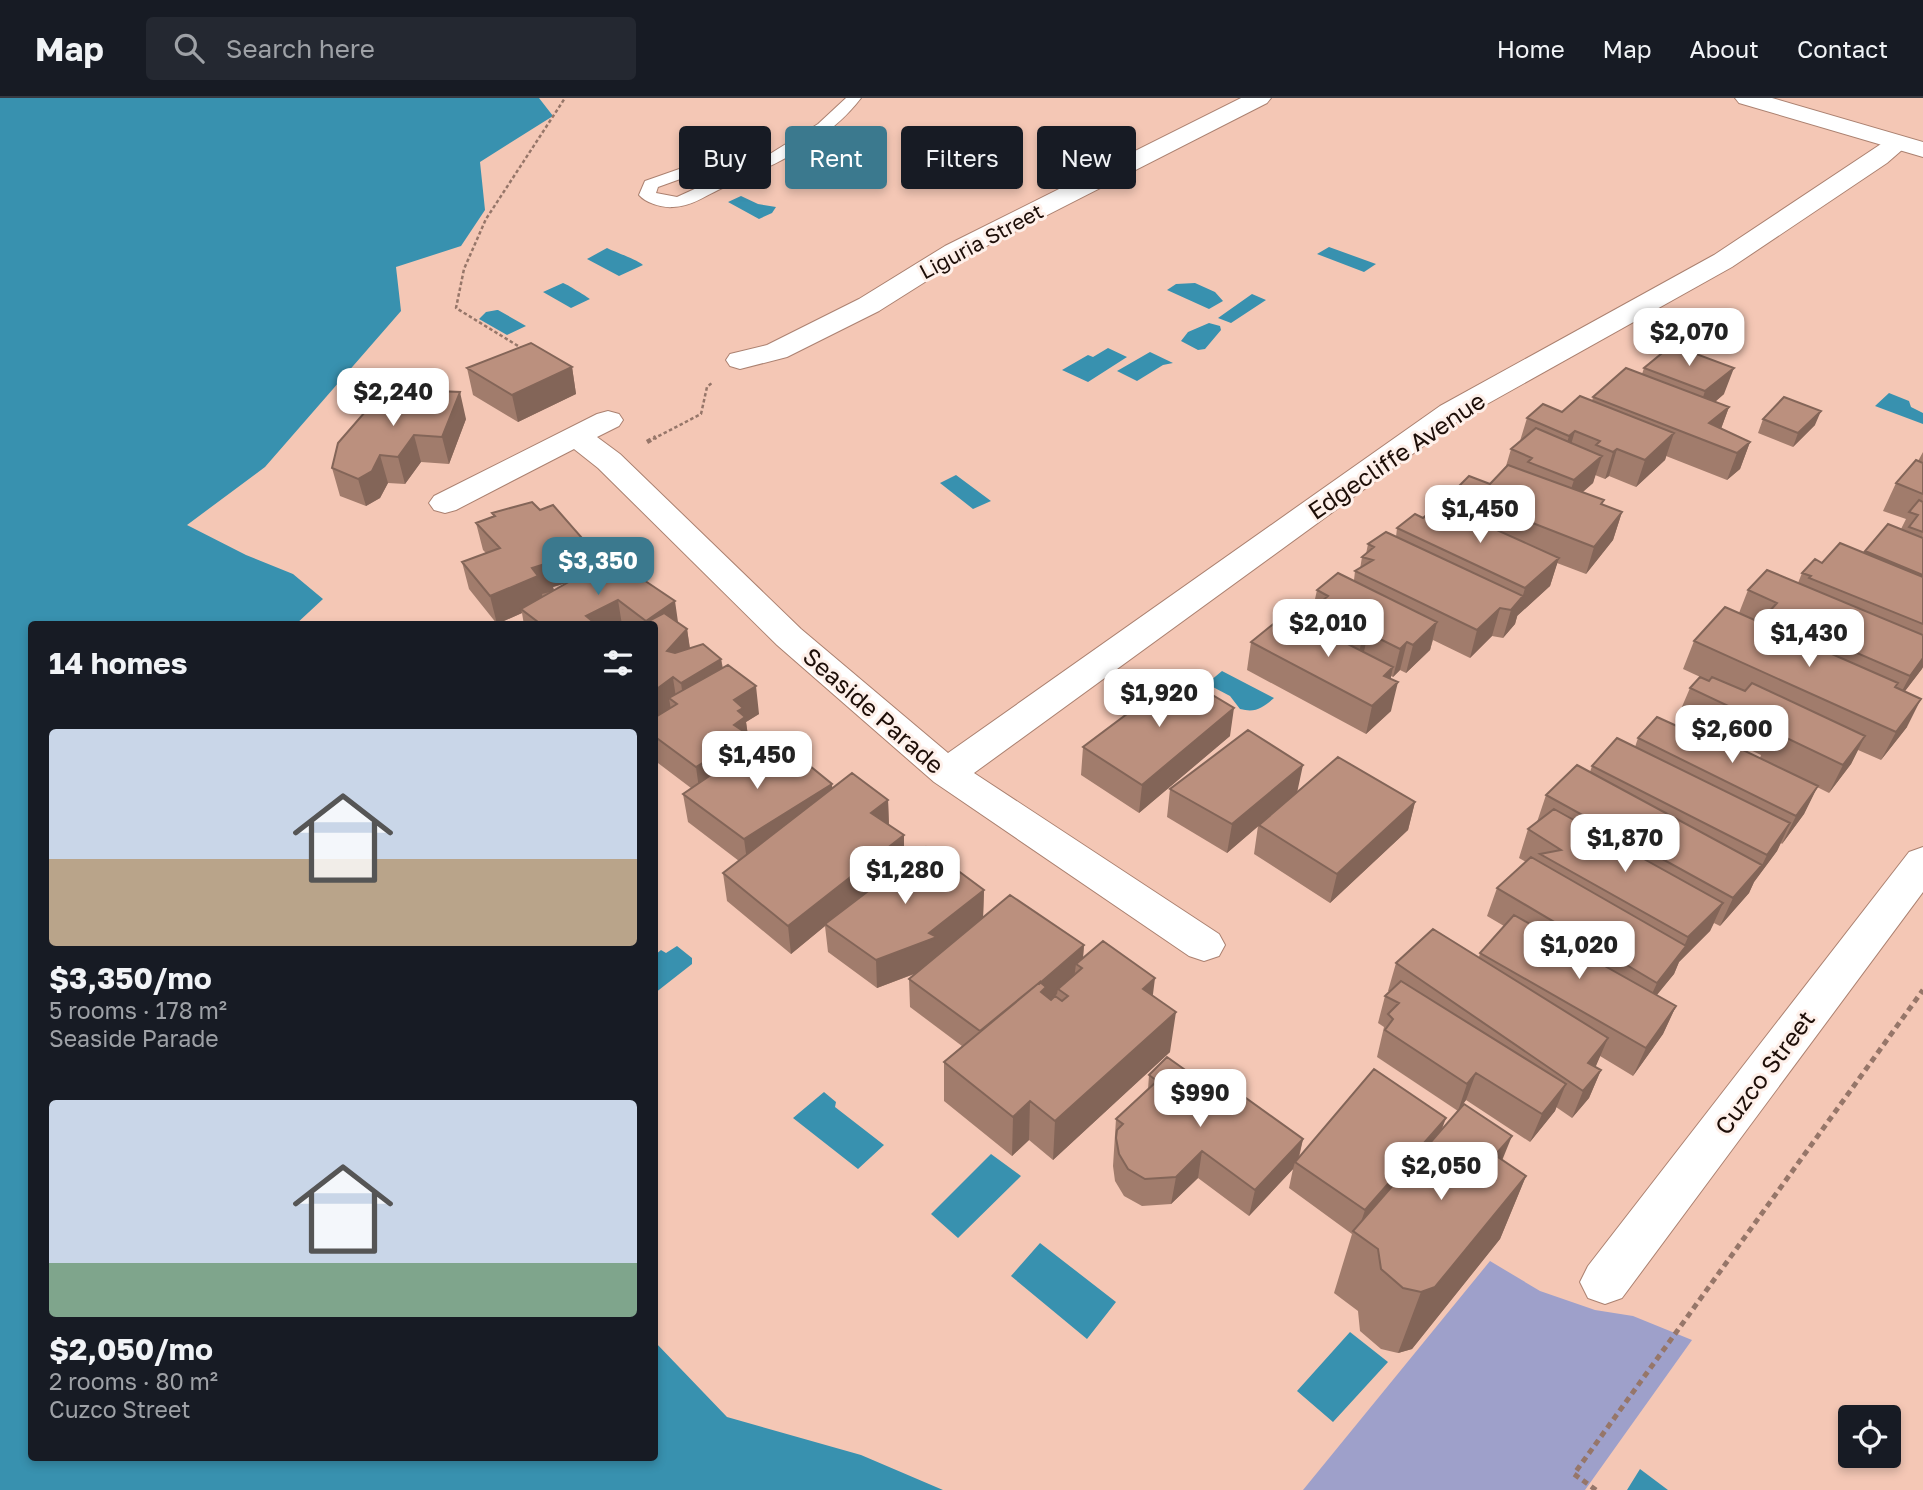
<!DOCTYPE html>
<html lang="en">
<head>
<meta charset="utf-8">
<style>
	:root { --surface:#171b24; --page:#242831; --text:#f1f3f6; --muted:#9ea1a6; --line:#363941; --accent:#3b798e }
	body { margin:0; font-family:"Golos Text",sans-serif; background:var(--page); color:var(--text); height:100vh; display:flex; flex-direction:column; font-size:26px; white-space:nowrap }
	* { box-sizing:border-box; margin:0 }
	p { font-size:23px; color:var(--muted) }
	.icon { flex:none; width:38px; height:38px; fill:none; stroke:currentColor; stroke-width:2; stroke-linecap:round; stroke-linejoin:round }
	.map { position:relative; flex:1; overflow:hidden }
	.drawer { position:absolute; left:28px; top:523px; width:630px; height:840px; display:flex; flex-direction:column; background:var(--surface); border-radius:7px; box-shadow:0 4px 10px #0003 }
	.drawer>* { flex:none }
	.guide { position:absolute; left:679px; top:28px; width:665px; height:63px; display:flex; gap:14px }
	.controls { position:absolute; left:1838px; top:1307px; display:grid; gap:14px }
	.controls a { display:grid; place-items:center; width:63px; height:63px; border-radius:7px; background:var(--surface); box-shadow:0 4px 10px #0003; font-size:35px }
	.price { position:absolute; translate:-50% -60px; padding:0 16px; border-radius:14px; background:#fff; color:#222; font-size:23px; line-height:46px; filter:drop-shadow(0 2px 4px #0008) }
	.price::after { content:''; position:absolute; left:50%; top:42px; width:21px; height:16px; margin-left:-10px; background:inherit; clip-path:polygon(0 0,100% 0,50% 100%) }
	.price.on { background:var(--accent); color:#fff }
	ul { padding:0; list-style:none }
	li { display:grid; align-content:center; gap:14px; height:371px; padding:0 21px }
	li span { display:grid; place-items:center; height:217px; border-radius:7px; color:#555 }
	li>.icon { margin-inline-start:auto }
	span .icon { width:126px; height:126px; fill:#fffc; stroke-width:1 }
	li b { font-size:30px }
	h2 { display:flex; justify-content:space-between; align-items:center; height:84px; padding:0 21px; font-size:30px }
	.chip { padding:0 24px; border-radius:7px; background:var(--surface); box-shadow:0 4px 10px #0003; font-size:24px; line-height:63px }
	.chip.on { background:var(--accent); color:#fff }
	header { display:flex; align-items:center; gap:42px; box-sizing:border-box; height:98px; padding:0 35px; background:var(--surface); border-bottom:2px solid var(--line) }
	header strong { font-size:33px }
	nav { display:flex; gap:38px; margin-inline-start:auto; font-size:24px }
	.search { width:490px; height:63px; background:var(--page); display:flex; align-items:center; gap:18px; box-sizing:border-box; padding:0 24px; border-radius:7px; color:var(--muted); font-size:26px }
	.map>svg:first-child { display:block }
</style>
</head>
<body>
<header>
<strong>Map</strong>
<div class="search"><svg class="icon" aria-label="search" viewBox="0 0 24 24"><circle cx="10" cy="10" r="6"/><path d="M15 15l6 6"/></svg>Search here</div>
<nav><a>Home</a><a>Map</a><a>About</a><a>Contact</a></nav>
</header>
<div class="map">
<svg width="1923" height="1392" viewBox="0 0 1923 1392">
	<rect width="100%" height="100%" fill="#f4c7b5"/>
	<path fill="#9ea0ca" d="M1490,1163L1540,1193L1595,1212L1633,1218L1692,1242L1585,1392H1303Z"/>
	<path fill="#3891af" d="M0,0H539L553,18L480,64L485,112L461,148L396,169L401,213L265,369L187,427L246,457L293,476L323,501L295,527H32V1360H654L655,1244L727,1319L861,1357L943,1392H0Z
		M741,98L758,106L776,109L772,115L759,121L728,104Z
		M1329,149L1376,166L1364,174L1317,156Z
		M607,150C617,155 636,161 643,167L619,178L587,161Z
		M563,185C565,185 589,200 590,201L571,210L543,194Z
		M1195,185L1215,194L1223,203L1209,211L1167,192L1176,186Z
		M1252,196L1266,202L1231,225L1218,220Z
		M497,212H498L526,228L507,237L479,221L486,214Z
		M1209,225L1220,228L1221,232L1205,251L1198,252L1181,243L1188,234Z
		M1108,250L1127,259L1088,284L1062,272L1088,257L1093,259Z
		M1150,254L1173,265L1163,267L1137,283L1117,273Z
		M1889,295L1909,303L1911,309L1923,315V326L1875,308Z
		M956,377L991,403L973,411L940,385Z
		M1222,573L1274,600C1262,610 1256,615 1240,611L1230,598L1211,588L1210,583Z
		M677,848L692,860V866L655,895V857L661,852L666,855Z
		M824,994L836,1004L835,1009L884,1047L858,1071L793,1020Z
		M991,1056L1021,1078L958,1140L931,1116Z
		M1040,1145L1116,1204L1087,1241L1011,1178Z
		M1350,1234L1388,1264L1333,1324L1297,1293Z
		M1640,1371L1668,1392H1627Z"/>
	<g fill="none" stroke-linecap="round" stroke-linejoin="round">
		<defs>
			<path id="service" d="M846,0H861C826,46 769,69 718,92C704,99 689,109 673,109C662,110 646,105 639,97L645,83L685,69L691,67L699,72L697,75L658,89L656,95L677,99L765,59L818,26Z"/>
			<path id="minor" d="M1241,0H1271L1267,5L963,160L879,213L787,259L740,271L730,268L726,262L730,256L767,247L859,201L945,148Z
				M1898,38L1906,40L1910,45L1887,65L1732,169L1462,320L974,675L1219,836L1225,847L1219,858L1204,863L1189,858L934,684L777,547L598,370L574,351L456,412L445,415L434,412L429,405L434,398L597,316L608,313L619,316L623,322L619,328L597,339L620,356L801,531L948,655L1440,308L1714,157L1890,40Z
				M1923,749V794L1622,1200L1605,1206L1588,1200L1580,1184L1588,1168L1909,754Z"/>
			<path id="secondary" d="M1735,0H1772L1923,44V59L1739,5Z"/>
		</defs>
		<use href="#service" stroke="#ab8170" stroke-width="2"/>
		<use href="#minor" stroke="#ab8170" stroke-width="2"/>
		<use href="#secondary" stroke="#ab8170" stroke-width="2"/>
		<path stroke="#967669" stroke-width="2.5" stroke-dasharray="3.5 2.5" stroke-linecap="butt" d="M523,251L456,210L464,171L486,121L565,0
			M653,341L701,316L707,289L713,284"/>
		<path stroke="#967669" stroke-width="4.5" stroke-dasharray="4.5 3.5" stroke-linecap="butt" d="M647,344L656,339"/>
		<path stroke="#967669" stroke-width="5" stroke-dasharray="6 4.5" stroke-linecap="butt" d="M1596,1392L1574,1376L1923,892"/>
		<use href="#service" fill="#fff" fill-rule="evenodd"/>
		<use href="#minor" fill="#fff" fill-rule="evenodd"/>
		<use href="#secondary" fill="#fff" fill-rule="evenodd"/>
	</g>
	<path fill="#a17c6c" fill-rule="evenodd" d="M572,269L576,296L518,324L473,297L467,270Z
		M1644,270L1724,296L1715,304L1729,309L1721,331L1750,344L1740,371L1727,382L1666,358L1665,362L1636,389L1609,378L1605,381L1595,377L1593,385L1583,394L1602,407L1622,414L1613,442L1586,476L1557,465L1550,488L1517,518L1515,526L1503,540L1492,538L1470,560L1433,542L1430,552L1406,575L1400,572L1393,579L1391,578V613L1366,636L1247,572L1251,544L1307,525L1309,514L1313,510L1317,492L1354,482L1355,473L1360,471L1362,459L1366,456L1368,446L1396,439L1397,430L1423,420L1449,411L1453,394L1490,386L1506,368L1511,351L1520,343L1527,320L1562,314L1592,303L1593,299L1642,276Z
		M466,321L449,366L421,364L405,386L388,385L380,400L366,408L340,398L332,370L338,345Z
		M1763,321L1815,327L1793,349L1758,335Z
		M1923,354V569L1905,593L1907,629L1881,662L1858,652L1851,666L1829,695L1817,689L1804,716L1782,746L1781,745L1777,753L1754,784L1749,795L1720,828L1714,825L1710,833L1679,864L1674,876L1656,897L1676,908L1663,936L1633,978L1600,958L1595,969L1601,972L1589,1000L1572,1020L1556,1009L1555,1013L1530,1044L1466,1002L1458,1013L1377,959L1384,929L1378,925L1385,898L1390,894L1388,893L1396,865L1479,859L1480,855L1504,828L1487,818L1497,790L1526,764L1519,760L1528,731L1537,724L1546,697L1590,674L1592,668L1635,649L1638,640L1690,634L1760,660L1761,657L1678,618L1690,590L1709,583L1683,571L1694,543L1739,515L1748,492L1798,485L1802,475L1822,465L1864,455L1865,453L1901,431L1906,421L1883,413L1896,385L1918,363Z
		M532,404L593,470L687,531L690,550L721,561L723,570L759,616L746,624L751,660L762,666L832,686V690L888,702L889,727L904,737V765L984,792L983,820L1084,847L1083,860L1153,898L1170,954L1053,1062L1029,1042L1012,1058L944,1003V964L962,948L910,909L909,881L917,875L877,890L828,854L825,828L791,856L727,803L723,775L739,763L688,724L683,696L691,690L654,662V527H524L522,515L497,526L469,491L462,464L486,455L483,452L476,425L493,418L492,415ZM566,478L571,483L554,492L553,489L566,485Z
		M1230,638L1139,715L1081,677L1083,649Z
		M1170,691L1298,694L1415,704L1408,732L1330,805L1254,756L1258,728L1227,755L1167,719Z
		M1149,977L1205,986L1303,1041L1299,1060L1441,1032L1502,1062L1526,1078L1500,1141L1412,1251L1398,1255L1381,1251L1360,1233L1358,1213L1334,1195L1352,1136L1289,1090L1293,1071L1249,1118L1198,1080L1171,1106L1142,1108L1124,1098L1115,1083L1113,1068L1116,1021L1148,992Z"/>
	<path fill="#836558" d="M572,269L576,296L518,324L512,297Z
		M1734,270L1724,296L1696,320L1705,293Z
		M460,294L466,321L449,366L442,339Z
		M1729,309L1719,336L1709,325Z
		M1821,313L1815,327L1793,349L1798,335Z
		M1575,333L1567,360L1561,365L1569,338Z
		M1674,335L1665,362L1636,389L1645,362Z
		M414,337L421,364L405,386L398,359Z
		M1750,344L1740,371L1727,382L1737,355Z
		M1617,351L1609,378L1605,381L1613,354Z
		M380,357L388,385L380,400L366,408L358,381Z
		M1602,358L1593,385L1565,409L1574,382Z
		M1622,414L1613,442L1586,476L1594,449Z
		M589,448L594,476L573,484L567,456Z
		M560,451L566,485L553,489L554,493L542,496L544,506L521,511L522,515L497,526L490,498L532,470L547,462Z
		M1559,460L1550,488L1517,518L1525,490Z
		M1523,498L1515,526L1503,540L1511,512Z
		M618,502L622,527H587L586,518Z
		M675,503L679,531L646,523Z
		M1500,510L1492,538L1470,560L1477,532Z
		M1437,524L1430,552L1406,575L1413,547Z
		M687,531L691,559L673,580L677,606L669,600L671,612L654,625V593L667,553Z
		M1368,535L1362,563L1356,569L1362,541Z
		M1407,544L1400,572L1393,579L1400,551Z
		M1923,560V569L1922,571L1895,606L1910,578Z
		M721,561L725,589L685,613L681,585Z
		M1393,569L1388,593L1398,584L1391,613L1366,636L1372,608L1384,578Z
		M756,588L759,616L746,624L752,665L700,698L696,669L734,627V602Z
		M1921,601L1907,629L1881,662L1896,634Z
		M1234,610L1230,638L1139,715L1142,687Z
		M1865,638L1851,666L1829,695L1843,667Z
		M1303,667L1297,695L1227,755L1232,726Z
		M832,686L834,715L748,770L744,741Z
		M1818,688L1804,716L1782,746L1796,718Z
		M888,702L889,730L871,715Z
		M1415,704L1408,732L1330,805L1337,776Z
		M1790,725L1777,753L1754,784L1749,795L1720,828L1733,800L1762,767L1767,757Z
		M904,737V765L825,826V828L791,856L788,828Z
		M984,792L983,820L937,857V867L877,890L876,862L929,835Z
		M1723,805L1710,833L1679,864L1674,876L1644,913L1657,885L1682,853L1688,839Z
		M1084,847L1082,870L1076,866L1074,881L1058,891L1057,896L1045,907L982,935Z
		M1155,880L1150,920L1143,891Z
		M1676,908L1663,936L1633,978L1646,950Z
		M1176,914L1170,954L1053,1062L1055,1023Z
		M1608,940L1596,968L1578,989L1588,965Z
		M1601,972L1589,1000L1572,1020L1583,993Z
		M1476,975L1466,1002L1458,1013L1467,986Z
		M1566,986L1555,1013L1530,1044L1542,1016Z
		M1030,1003L1029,1042L1012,1058L1013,1019Z
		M1446,1020L1436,1047L1357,1136L1365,1112Z
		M1512,1038L1486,1102L1495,1057Z
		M1303,1041L1297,1065L1295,1064L1293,1071L1249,1118L1255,1092Z
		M1202,1053L1198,1080L1171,1106L1176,1079Z
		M1526,1078L1500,1141L1412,1251L1398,1255L1421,1194Z"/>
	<path fill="#bb907e" stroke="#836558" stroke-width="2" d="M531,245L572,269L512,297L467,270Z
		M1672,247L1734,270L1705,293L1644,270Z
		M1626,270L1729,309L1709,325L1750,344L1737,355L1593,299Z
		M385,291L460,294L442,339L414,337L398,359L380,357L372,373L358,381L332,370L338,345Z
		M1580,298L1674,335L1645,362L1617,351L1613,354L1596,347L1600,343L1575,333L1569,338L1527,320L1543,306L1562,314Z
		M1784,299L1821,313L1798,335L1763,321Z
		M1536,330L1602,358L1574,382L1528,364L1532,360L1511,351Z
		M1916,362L1923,365V396L1896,385Z
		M1508,367L1604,402L1601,406L1622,414L1594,449L1453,394L1469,378L1490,386Z
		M1919,402L1923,404V434L1909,429L1918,417L1909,414Z
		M532,404L540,412L553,407L589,448L567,456L560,451L561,457L547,462L548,465L532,470L538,478L490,498L462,464L500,450L476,425L495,418L492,415Z
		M1439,406L1559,460L1525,490L1397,430L1415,416L1423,420Z
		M1888,426L1923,440V477L1865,453Z
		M1386,434L1523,498L1511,512L1500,510L1477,532L1355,473L1373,462L1362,459L1374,449L1368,446Z
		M1840,445L1923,479V526L1809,480L1811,478L1802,475L1815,461L1822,465Z
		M611,460L675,503L646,523L618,502L586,518L597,527H542L521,511Z
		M1767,472L1923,537V560L1910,578L1767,516L1777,505L1748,492Z
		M1338,475L1437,524L1413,547L1407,544L1400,551L1368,535L1362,541L1309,514L1328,498L1317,492Z
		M1725,509L1898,585L1895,589L1921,601L1896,634L1694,543Z
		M664,515L687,531L667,553L675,555L703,546L721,561L681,585L673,579L654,593V527H641Z
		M1287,515L1393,569L1384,578L1398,584L1372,608L1251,544Z
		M728,567L756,588L734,602L743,610L738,613L745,619L734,627L749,637L696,669L654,638V620L677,606L669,600Z
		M1179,577L1234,610L1142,687L1083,649Z
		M1700,579L1709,583L1712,579L1745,593L1752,585L1865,638L1843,667L1772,633L1775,630L1690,590Z
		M1657,619L1690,634L1695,629L1818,688L1796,718L1638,640Z
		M1248,632L1303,667L1232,726L1170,691Z
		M1617,640L1790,725L1767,757L1592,668Z
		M788,650L832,686L744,741L683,696L743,655L762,666Z
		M1338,659L1415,704L1337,776L1259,727Z
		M1577,667L1762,767L1733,800L1546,697Z
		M852,675L888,702L871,715L904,737L788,828L723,775Z
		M1554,711L1723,805L1688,839L1540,756L1561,752L1528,731Z
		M926,749L984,792L929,835L937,839L876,862L825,826Z
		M1531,759L1686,848L1657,885L1497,790Z
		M1010,797L1084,847L1040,885V884L980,933L909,881Z
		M1514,817L1676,908L1646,950L1480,855Z
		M1433,831L1608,940L1588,965L1601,972L1583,993L1396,865Z
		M1103,843L1155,880L1143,891L1176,914L1055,1023L1030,1003L1013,1019L944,964L1040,884L1046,889L1041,894L1051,902L1055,898L1062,903L1068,898L1058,891L1082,870L1076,866Z
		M1401,883L1566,986L1542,1016L1476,975L1467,986L1385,932L1393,921L1388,916L1399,905L1385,898Z
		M1167,959L1205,986L1214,977L1303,1041L1255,1092L1202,1053L1176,1079L1145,1081L1128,1071L1119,1056L1116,1040L1117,1032L1123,1026L1116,1021L1157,983L1149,977Z
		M1374,971L1446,1020L1365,1112L1295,1064Z
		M1464,1006L1512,1038L1495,1057L1526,1078L1435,1189L1421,1194L1403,1190L1381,1171L1378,1151L1353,1133Z"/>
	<g text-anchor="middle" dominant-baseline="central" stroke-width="6" stroke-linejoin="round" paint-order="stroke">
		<g font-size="21" fill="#1d0e08" stroke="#fef0ea">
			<text transform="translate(981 143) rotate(-28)">Liguria Street</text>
		</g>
		<g font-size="24" fill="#1d0e08" stroke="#fef0ea">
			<text transform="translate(1396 357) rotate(-34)">Edgecliffe Avenue</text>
			<text transform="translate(874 612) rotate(41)">Seaside Parade</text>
			<text transform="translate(1764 974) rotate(-53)">Cuzco Street</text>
		</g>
	</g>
</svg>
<div class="controls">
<a><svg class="icon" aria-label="locate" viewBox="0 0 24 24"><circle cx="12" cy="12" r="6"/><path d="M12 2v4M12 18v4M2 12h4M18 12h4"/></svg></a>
</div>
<b class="price" style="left:1689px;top:270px">$2,070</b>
<b class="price" style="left:393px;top:330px">$2,240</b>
<b class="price" style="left:1480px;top:447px">$1,450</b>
<b class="price on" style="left:598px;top:499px">$3,350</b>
<b class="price" style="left:1328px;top:561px">$2,010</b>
<b class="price" style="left:1809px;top:571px">$1,430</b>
<b class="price" style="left:1159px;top:631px">$1,920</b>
<b class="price" style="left:1732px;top:667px">$2,600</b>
<b class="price" style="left:757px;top:693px">$1,450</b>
<b class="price" style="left:1625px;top:776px">$1,870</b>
<b class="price" style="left:905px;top:808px">$1,280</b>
<b class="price" style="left:1579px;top:883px">$1,020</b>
<b class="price" style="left:1200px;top:1031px">$990</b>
<b class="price" style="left:1441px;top:1104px">$2,050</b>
<div class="guide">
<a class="chip">Buy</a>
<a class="chip on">Rent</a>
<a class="chip">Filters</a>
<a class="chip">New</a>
</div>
<section class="drawer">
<h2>14 homes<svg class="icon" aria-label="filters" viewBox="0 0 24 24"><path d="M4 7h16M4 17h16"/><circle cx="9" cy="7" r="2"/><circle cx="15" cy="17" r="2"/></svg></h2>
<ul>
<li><span style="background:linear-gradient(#c9d6e8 60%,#b9a48a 0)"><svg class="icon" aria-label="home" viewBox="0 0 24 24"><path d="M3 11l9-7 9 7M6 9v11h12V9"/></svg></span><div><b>$3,350/mo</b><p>5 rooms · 178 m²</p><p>Seaside Parade</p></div></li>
<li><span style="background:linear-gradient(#c9d6e8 75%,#7fa58c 0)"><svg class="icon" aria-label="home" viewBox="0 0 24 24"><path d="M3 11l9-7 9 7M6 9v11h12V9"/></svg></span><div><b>$2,050/mo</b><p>2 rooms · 80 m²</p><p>Cuzco Street</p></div></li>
</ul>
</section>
</div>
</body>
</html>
